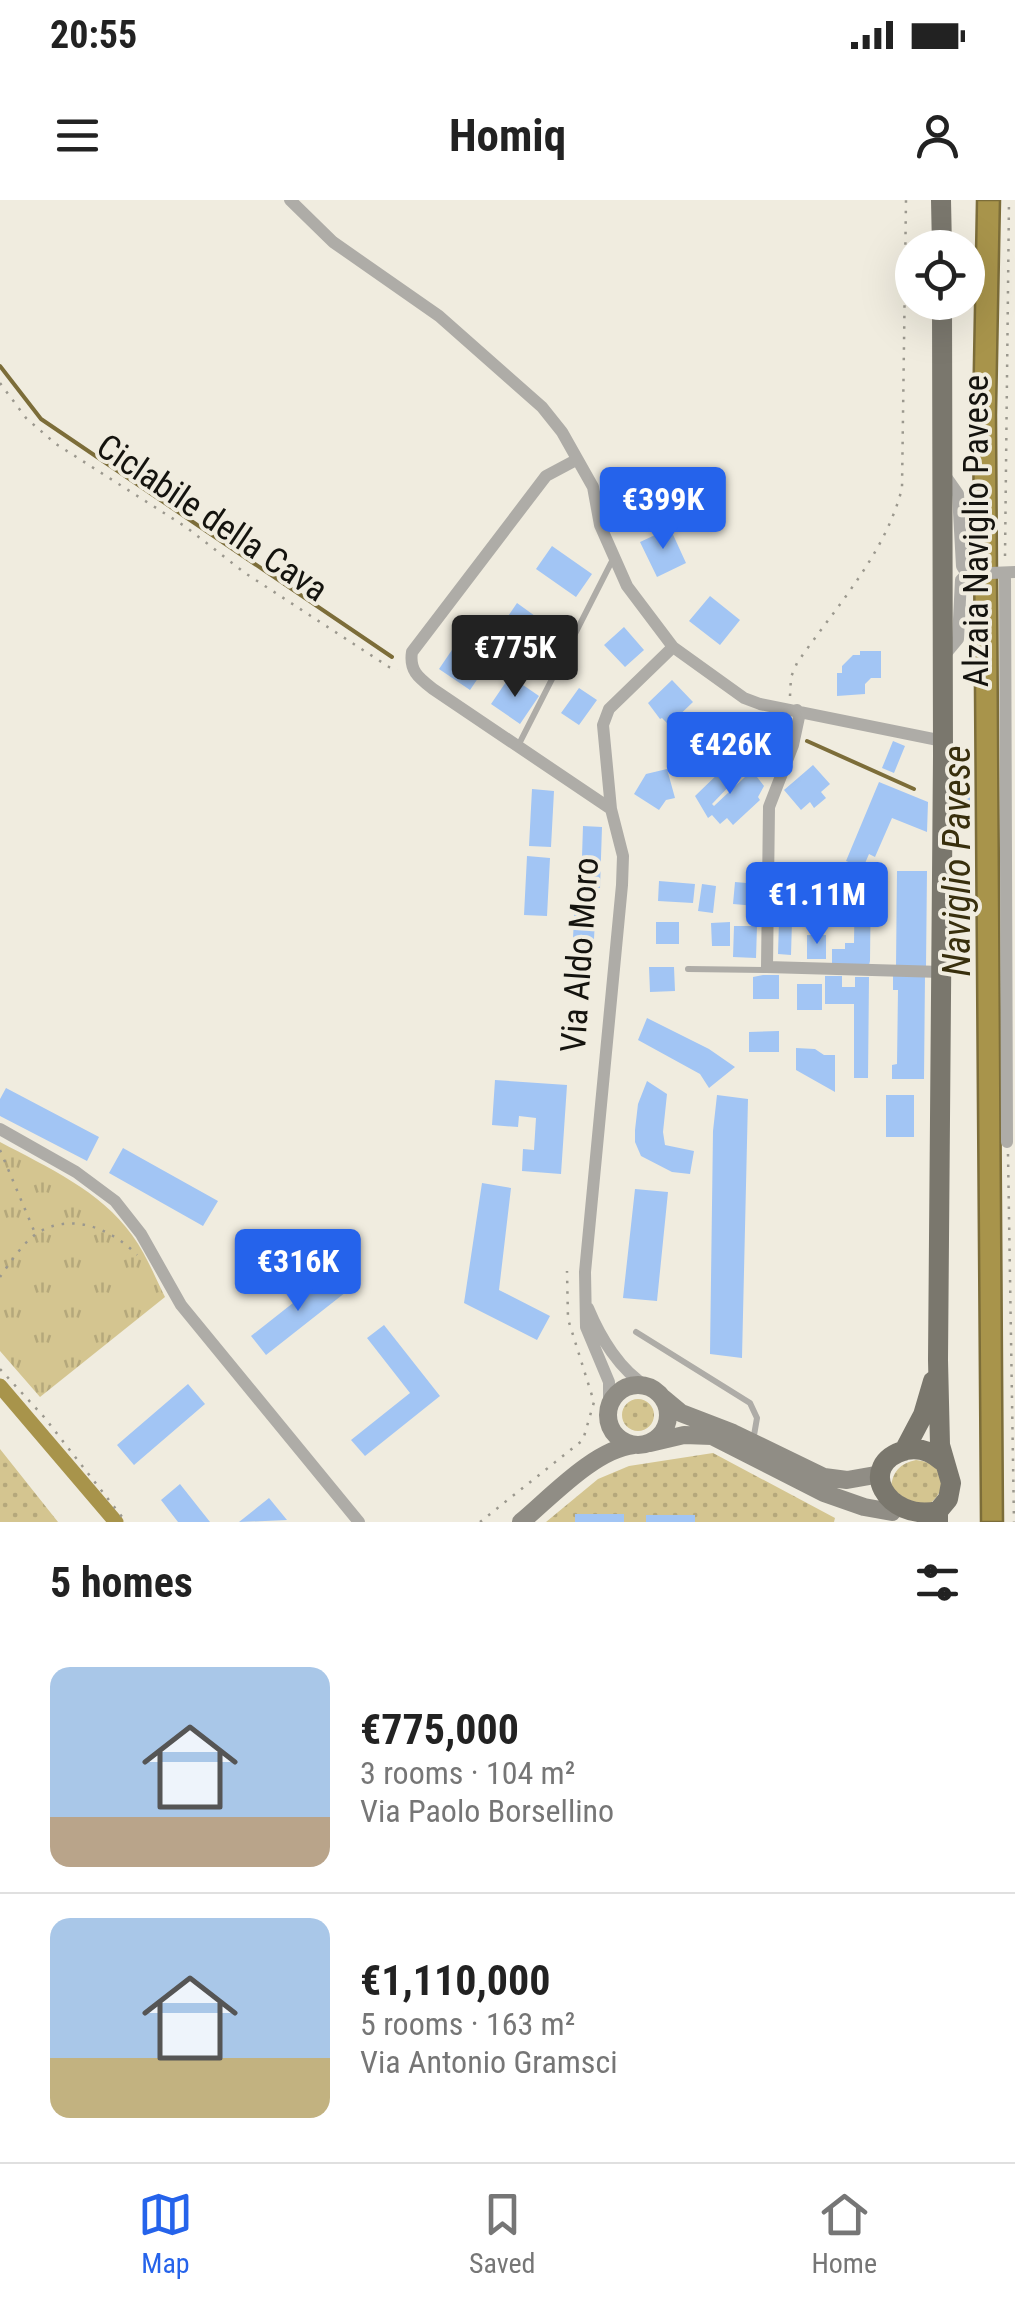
<!DOCTYPE html>
<html lang="en">
<head>
<meta charset="utf-8">
<style>
	:root { --surface:#fff; --page:#f2f2f2; --text:#222; --muted:#767676; --line:#e0e0e0; --accent:#2563eb }
	body { margin:0; font-family:"Roboto Condensed",sans-serif; background:var(--page); color:var(--text); height:100vh; display:flex; flex-direction:column; font-size:38px; white-space:nowrap }
	* { box-sizing:border-box; margin:0 }
	p { font-size:32px; color:var(--muted) }
	.icon { flex:none; width:55px; height:55px; fill:none; stroke:currentColor; stroke-width:2; stroke-linecap:round; stroke-linejoin:round }
	.map { position:relative; height:1322px; overflow:hidden }
	.side { display:flex; flex-direction:column; background:var(--surface); flex:1 }
	.side>* { flex:none }
	.buttons { position:absolute; left:895px; top:30px; display:grid; gap:20px }
	.buttons a { display:grid; place-items:center; width:90px; height:90px; border-radius:50%; background:var(--surface); box-shadow:0 10px 40px #0002; font-size:50px }
	.price { position:absolute; translate:-50% -85px; padding:0 22px; border-radius:10px; background:var(--accent); color:#fff; font-size:32px; line-height:65px; filter:drop-shadow(0 2px 5px #0008) }
	.price::after { content:''; position:absolute; left:50%; top:60px; width:30px; height:22px; margin-left:-15px; background:inherit; clip-path:polygon(0 0,100% 0,50% 100%) }
	.price.on { background:#222; color:#fff }
	ul { padding:0; list-style:none }
	li { display:flex; align-items:center; gap:30px; height:250px; padding:0 50px }
	li+li { border-top:2px solid var(--line) }
	li span { display:grid; place-items:center; flex:none; width:280px; height:200px; border-radius:20px; color:#555 }
	li>.icon { margin-inline-start:auto }
	span .icon { width:120px; height:120px; fill:#fffc; stroke-width:1 }
	li b { font-size:42px }
	h2 { display:flex; justify-content:space-between; align-items:center; height:120px; padding:0 50px; font-size:42px }
	.status { display:flex; justify-content:space-between; align-items:center; height:70px; padding:0 50px; background:var(--surface); direction:ltr }
	.status svg { height:28px; fill:currentColor }
	header { display:flex; justify-content:space-between; align-items:center; height:130px; padding:0 50px; background:var(--surface); font-size:45px; font-weight:700 }
	.tab-bar { display:flex; justify-content:space-around; align-items:center; height:140px; border-top:2px solid var(--line); background:var(--surface); font-size:28px; color:var(--muted) }
	.tab-bar a { display:grid; justify-items:center; gap:5px }
	.tab-bar .on { color:var(--accent) }
	.map>svg:first-child { display:block }
</style>
</head>
<body>
<div class="status"><b>20:55</b><svg viewBox="0 0 49 12"><path d="M0 12V9h3v3zM5 12V6h3v6zM10 12V3h3v9zM15 12V0h3v12zM26 1h20v11H26zM47 4h2v5h-2z"/></svg></div>
<header><svg class="icon" aria-label="menu" viewBox="0 0 24 24"><path d="M4 6h16M4 12h16M4 18h16"/></svg>Homiq<svg class="icon" aria-label="person" viewBox="0 0 24 24"><circle cx="12" cy="8" r="4"/><path d="M4 21q1-7 8-7t8 7"/></svg></header>
<div class="map">
<svg width="1015" height="1322" viewBox="0 0 1015 1322">
	<defs>
		<pattern id="grass-dots" width="8" height="8" patternUnits="userSpaceOnUse" patternTransform="scale(2.5)"><rect width="8" height="8" fill="#d4c590"/><path d="M2 2h.1M6 6h.1" fill="none" stroke="#b5a87b" stroke-width="1.8" stroke-linecap="round"/></pattern>
		<pattern id="park-tufts" width="24" height="20" patternUnits="userSpaceOnUse" patternTransform="scale(2.5)"><rect width="24" height="20" fill="#d4c590"/><path d="M3 7l-1-3M5 7V3M7 7l1-3M15 17l-1-3M17 17v-4M19 17l1-3" fill="none" stroke="#b5a87b"/></pattern>
	</defs>
	<rect width="100%" height="100%" fill="#f0ecdf"/>
	<path fill="url(#grass-dots)" d="M622 1215a16 16 0 1 1 32 0a16 16 0 1 1-32 0Z
		M0,1249L58,1322H0Z
		M713,1253L835,1318L834,1322H546L598,1279L629,1266Z
		M916,1260C951,1264 949,1295 921,1310L891,1288C892,1272 900,1263 916,1260Z"/>
	<path fill="url(#park-tufts)" d="M0,942C47,967 101,991 132,1035C146,1054 155,1077 165,1097L40,1197L0,1151Z"/>
	<path fill="#a8944b" stroke="#7c6d39" stroke-width="2.5" d="M977,0H1000L996,215L1003,1322H981L973,214Z"/>
	<g fill="none" stroke-linecap="round" stroke-linejoin="round">
		<path stroke="#7c6d39" stroke-width="4" d="M0,166L41,219L392,457
			M807,541L914,589"/>
		<path stroke="#a8944b" stroke-width="15" d="M0,1186L116,1322"/>
	</g>
	<path fill="#a2c5f4" d="M670,328L686,363L657,377L640,342Z
		M552,346L592,374L576,397L536,369Z
		M710,396L740,420L720,445L689,421Z
		M517,403L560,434L544,456L502,425Z
		M624,427L644,450L625,467L604,445Z
		M458,441L489,462L470,490L439,469Z
		M860,451H881V478H871L865,484V494L837,496V473H842V466L853,455H860Z
		M510,476L539,496L520,524L491,504Z
		M672,480L693,502L669,525L662,518L660,519L648,503Z
		M579,488L597,500L579,525L561,513Z
		M707,534L716,560L689,569L681,542Z
		M893,541L905,546L894,573L882,568Z
		M970,560V601H955L954,561Z
		M813,565L830,584L821,592L826,598L814,608L810,602L801,610L784,590Z
		M726,566L737,578L712,604L714,606L745,577H757L764,586L758,597L760,600L733,625L727,618L720,624L712,615L708,618L695,596Z
		M667,569L675,598L666,600L659,610L634,594L646,574Z
		M879,582L928,602L927,632L892,618L875,657L869,654L863,668L846,661Z
		M532,589L554,591L551,647L529,646Z
		M583,626L602,627L600,688L581,687Z
		M527,656L550,658L547,716L524,715Z
		M897,671H927L926,766H896Z
		M855,672H871L870,761L869,765H832V749H845V743H854Z
		M659,681L695,684L693,703L658,701Z
		M735,682L758,684L756,706L733,704Z
		M702,684L716,686L713,713L698,711Z
		M575,698L596,699L593,759L572,758Z
		M779,721H792L791,755L778,754Z
		M656,722H679V744H656Z
		M730,722V746H712L711,723Z
		M734,726H757L756,758L733,757Z
		M807,735H826V759H807Z
		M649,767H674L675,791L650,792Z
		M763,775H779V799H753V777Z
		M893,775L925,776L924,879H892V865L897,864L898,790H893Z
		M825,776H842V787H855V777H869L868,878H854V804H825Z
		M797,784H822V810H797Z
		M647,818L709,849L735,867L709,888L700,874L638,840Z
		M779,831V852H749V832Z
		M796,848L815,849L824,855H835V892L796,870Z
		M495,880L567,885L561,974L522,971L523,949L534,950L536,918L519,916L518,927L492,925Z
		M647,881L667,894L663,932L665,945L694,951L690,974L672,972L641,956L635,942V930L638,904Z
		M6,888L99,937L87,961L0,916V899Z
		M717,895L748,899L742,1158L710,1154L713,931Z
		M886,895H914V937H886Z
		M123,948L218,1001L203,1026L109,973Z
		M482,983L511,988L499,1090L550,1116L537,1140L464,1103Z
		M635,989L668,992L657,1101L623,1098Z
		M331,1073L346,1092L266,1155L251,1136Z
		M384,1125L440,1196L365,1256L351,1240L410,1193L367,1138Z
		M188,1184L205,1204L134,1265L117,1245Z
		M180,1284L210,1322H178L161,1300Z
		M269,1298L287,1320L239,1322Z
		M575,1314H624V1322H575Z
		M646,1315H695V1322H646Z"/>
	<g fill="none" stroke-linecap="round" stroke-linejoin="round">
		<path stroke="#9b988e" stroke-width="2.5" stroke-dasharray="2.5 8" stroke-linecap="butt" d="M0,183L26,218L56,244L186,327L245,373L389,467L398,469
			M1005,356L1009,0
			M790,496L791,477L797,463C835,408 886,353 902,288L906,0
			M0,950L35,1033
			M1008,954L1014,1322
			M0,1077C9,1064 23,1043 36,1034C71,1011 112,1029 137,1055
			M0,1169L44,1217L126,1322
			M480,1322L583,1240L594,1202L568,1119L567,1071"/>
		<path stroke="#aeaca7" stroke-width="6" d="M518,546L612,361
			M688,769L766,770
			M636,1132L750,1203L757,1218L753,1241"/>
		<path stroke="#aeaca7" stroke-width="12" d="M290,0L333,42L439,116L542,207L562,232L593,287L600,325L627,386L673,447L744,498L760,504L943,541
			M576,260L546,276L412,452C409,471 419,478 433,489L611,609
			M944,274L958,294L962,366L967,374
			M1005,373L1007,942
			M967,374L1015,372
			M943,457L958,439L961,380L967,374
			M797,510L799,517L793,545L769,607L767,767L942,772
			M0,929L76,972L115,1001L141,1034L181,1105L359,1322
			M588,1108C600,1137 620,1171 648,1187
			M609,1207V1182L586,1127L585,1072L622,685L623,656L611,609L603,525L609,509L673,447"/>
		<path stroke="#908d85" stroke-width="18" d="M608 1215a30 30 0 1 1 60 0a30 30 0 1 1-60 0Z
			M663,1198L681,1213L733,1233L824,1277L847,1280L881,1274
			M650,1243L684,1235L712,1236L824,1293L864,1307L892,1312
			M521,1322C551,1297 595,1249 634,1245"/>
		<path stroke="#7a776d" stroke-width="20" d="M941,0L942,48
			M904,1251L923,1215L933,1181
			M938,1311C886,1322 855,1264 906,1250C920,1247 932,1252 942,1261
			M938,1322V1311L948,1299L951,1283L940,1245L938,1160L943,556L942,102"/>
	</g>
	<g text-anchor="middle" dominant-baseline="central" stroke-width="8" stroke-linejoin="round" paint-order="stroke">
		<g font-size="35" fill="#14130e" stroke="#f0ecdf">
			<text transform="translate(212 318) rotate(34)">Ciclabile della Cava</text>
			<text transform="translate(976 331) rotate(-90)">Alzaia Naviglio Pavese</text>
			<text transform="translate(580 755) rotate(-86)">Via Aldo Moro</text>
		</g>
		<g font-size="38" font-style="italic" fill="#382f0d" stroke="#f0ecdf">
			<text transform="translate(957 661) rotate(-90)">Naviglio Pavese</text>
		</g>
	</g>
</svg>
<div class="buttons">
<a><svg class="icon" aria-label="locate" viewBox="0 0 24 24"><circle cx="12" cy="12" r="6"/><path d="M12 2v4M12 18v4M2 12h4M18 12h4"/></svg></a>
</div>
<b class="price" style="left:663px;top:352px">€399K</b>
<b class="price on" style="left:515px;top:500px">€775K</b>
<b class="price" style="left:730px;top:597px">€426K</b>
<b class="price" style="left:817px;top:747px">€1.11M</b>
<b class="price" style="left:298px;top:1114px">€316K</b>
</div>
<section class="side">
<h2>5 homes<svg class="icon" aria-label="filters" viewBox="0 0 24 24"><path d="M4 7h16M4 17h16"/><circle cx="9" cy="7" r="2"/><circle cx="15" cy="17" r="2"/></svg></h2>
<ul>
<li><span style="background:linear-gradient(#a9c7e8 75%,#b9a48a 0)"><svg class="icon" aria-label="home" viewBox="0 0 24 24"><path d="M3 11l9-7 9 7M6 9v11h12V9"/></svg></span><div><b>€775,000</b><p>3 rooms · 104 m²</p><p>Via Paolo Borsellino</p></div></li>
<li><span style="background:linear-gradient(#a9c7e8 70%,#c2b280 0)"><svg class="icon" aria-label="home" viewBox="0 0 24 24"><path d="M3 11l9-7 9 7M6 9v11h12V9"/></svg></span><div><b>€1,110,000</b><p>5 rooms · 163 m²</p><p>Via Antonio Gramsci</p></div></li>
</ul>
</section>
<nav class="tab-bar">
<a class="on"><svg class="icon" aria-label="map" viewBox="0 0 24 24"><path d="M3 6l6-2 6 2 6-2v14l-6 2-6-2-6 2zM9 4v14M15 6v14"/></svg>Map</a>
<a><svg class="icon" aria-label="saved" viewBox="0 0 24 24"><path d="M7 4h10v16l-5-4-5 4z"/></svg>Saved</a>
<a><svg class="icon" aria-label="home" viewBox="0 0 24 24"><path d="M3 11l9-7 9 7M6 9v11h12V9"/></svg>Home</a>
</nav>
</body>
</html>
